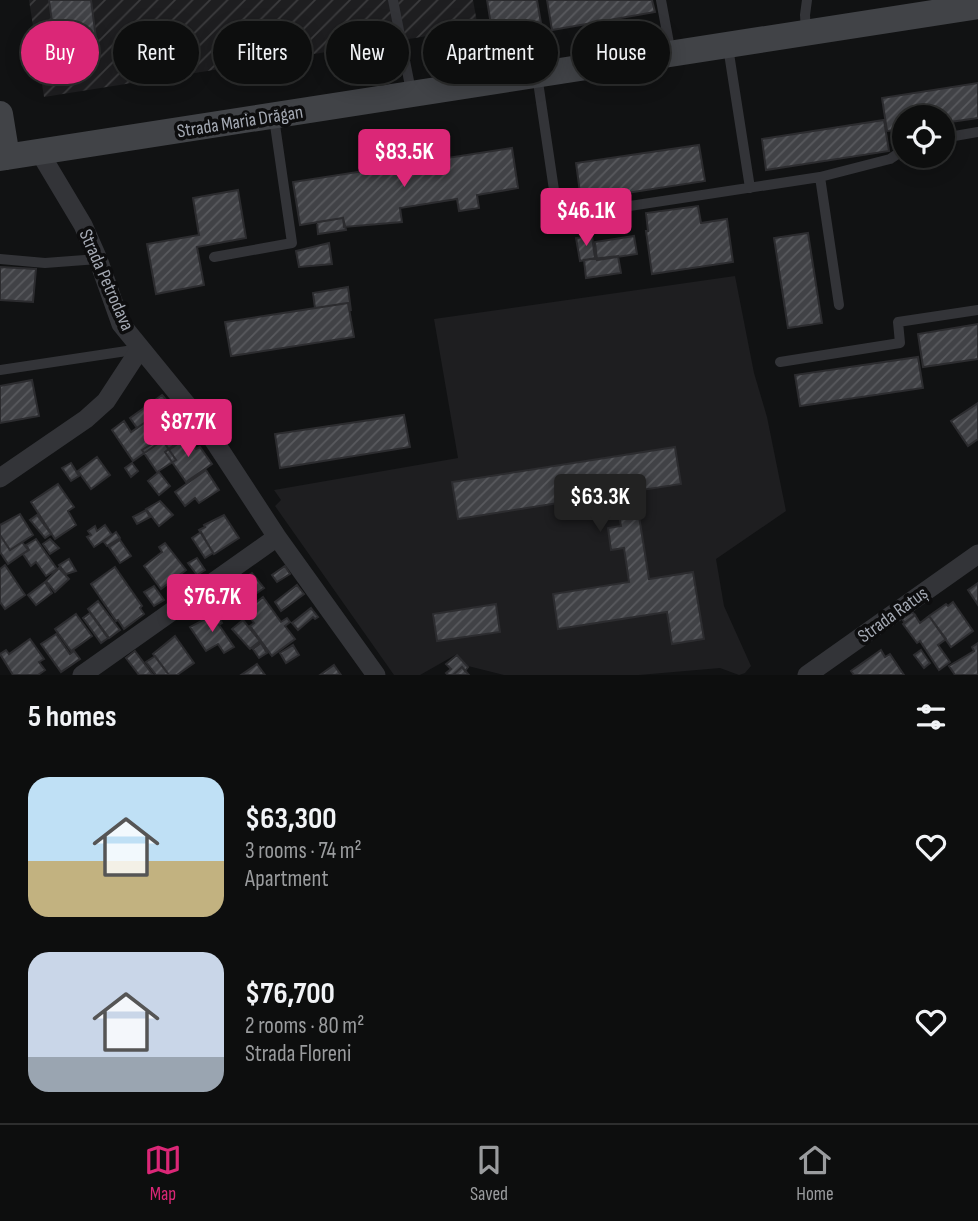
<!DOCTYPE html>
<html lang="en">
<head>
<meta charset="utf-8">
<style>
	:root { --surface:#0d0e0e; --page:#161717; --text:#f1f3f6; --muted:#9a9c9e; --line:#2d2e2e; --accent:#db2777 }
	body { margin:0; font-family:"Sofia Sans Condensed",sans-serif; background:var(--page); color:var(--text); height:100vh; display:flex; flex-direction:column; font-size:26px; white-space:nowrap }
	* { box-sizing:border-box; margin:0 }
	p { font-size:23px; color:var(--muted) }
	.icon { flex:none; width:38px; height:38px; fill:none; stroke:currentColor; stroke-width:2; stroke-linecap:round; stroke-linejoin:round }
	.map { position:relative; height:675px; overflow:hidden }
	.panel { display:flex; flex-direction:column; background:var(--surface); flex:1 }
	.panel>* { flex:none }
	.top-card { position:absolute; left:21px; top:21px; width:936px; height:63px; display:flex; gap:14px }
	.fabs { position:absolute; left:892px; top:105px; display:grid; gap:14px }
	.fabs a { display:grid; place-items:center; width:63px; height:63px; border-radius:50%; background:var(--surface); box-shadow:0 4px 18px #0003,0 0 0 2px var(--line); font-size:35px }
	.price { position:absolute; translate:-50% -60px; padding:0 16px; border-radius:7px; background:var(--accent); color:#fff; font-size:23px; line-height:46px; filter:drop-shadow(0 2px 4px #0008) }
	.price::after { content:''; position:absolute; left:50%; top:42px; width:21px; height:16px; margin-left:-10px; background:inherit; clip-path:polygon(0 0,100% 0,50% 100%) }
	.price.active { background:#222; color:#fff }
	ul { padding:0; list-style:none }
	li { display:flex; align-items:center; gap:21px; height:175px; padding:0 28px }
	li span { display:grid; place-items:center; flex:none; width:196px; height:140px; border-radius:21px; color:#555 }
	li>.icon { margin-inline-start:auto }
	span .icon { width:84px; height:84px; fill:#fffc; stroke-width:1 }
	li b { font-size:30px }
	h2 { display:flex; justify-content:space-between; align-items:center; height:84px; padding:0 28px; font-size:30px }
	.tag { padding:0 24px; border-radius:32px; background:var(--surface); box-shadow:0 4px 18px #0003,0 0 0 2px var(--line); font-size:24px; line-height:63px }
	.tag.active { background:var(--accent); color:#fff }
	.menu { display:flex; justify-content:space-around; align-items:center; height:98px; border-top:2px solid var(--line); background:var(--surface); font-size:19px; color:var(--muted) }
	.menu a { display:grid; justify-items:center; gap:4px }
	.menu .active { color:var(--accent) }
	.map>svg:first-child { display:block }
</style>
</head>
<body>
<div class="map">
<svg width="978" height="675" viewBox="0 0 978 675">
	<defs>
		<pattern id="industrial-furrows" width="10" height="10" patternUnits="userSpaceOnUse" patternTransform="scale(1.75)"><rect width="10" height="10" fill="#1e1e20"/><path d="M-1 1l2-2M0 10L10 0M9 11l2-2" fill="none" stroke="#3c3c3e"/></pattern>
		<pattern id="building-hatch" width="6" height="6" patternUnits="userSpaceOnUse" patternTransform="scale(1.75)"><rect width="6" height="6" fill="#414246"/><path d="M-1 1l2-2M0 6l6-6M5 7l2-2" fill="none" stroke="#595a5e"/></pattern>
	</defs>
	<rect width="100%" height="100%" fill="#111213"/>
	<path fill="#1e1e20" d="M735,276L754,373L767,417L786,511L716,559L724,606L751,666L745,673L739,675L720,668L639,675H504L468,666L457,654L420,675H394L275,506L281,500L274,490L458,458L434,319Z"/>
	<path fill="url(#industrial-furrows)" d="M29,0H473L478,28L44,97Z"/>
	<path fill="url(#building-hatch)" stroke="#2c2c2f" stroke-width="2" d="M49,0H91L97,46L56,51Z
		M487,0H537L542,29L493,37Z
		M547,0H652L655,12L552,30Z
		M978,83V118L943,123V117H905V129L887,131L882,98Z
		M884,120L889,151L766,170L762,139Z
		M699,145L705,181L581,200L576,163Z
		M512,148L518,188L477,195L479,208L459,211L457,199L400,208L402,222L344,227L343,218L300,225L293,182Z
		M238,190L246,238L197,247L204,285L156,294L147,244L199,235L193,198Z
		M698,206L701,223L727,219L733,262L652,274L646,231H648L646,213Z
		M343,218L346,230L318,234L317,222Z
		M808,233L822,323L788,328L774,238Z
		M592,236L595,258L580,261L576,238Z
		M634,236L637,254L597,260L595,242Z
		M329,243L332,264L299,267L296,251Z
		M618,256L621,273L586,278L584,260Z
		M0,267L36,269L33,302L0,300Z
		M348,287L351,311L348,303L315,308L313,293Z
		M348,303L354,337L231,356L225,322Z
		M978,324V359L923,367L918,334Z
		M918,357L923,388L800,406L795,375Z
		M32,380L39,416L0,423V386Z
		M162,395L168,402L154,414L155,415L137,428L130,418Z
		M978,403V439L968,446L951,421Z
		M156,415L176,445L169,450L163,440L133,461L112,430L124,421L131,432Z
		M404,415L410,447L280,468L275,434Z
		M187,435L196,449L200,447L212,464L186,482L165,452Z
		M161,438L176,460L157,472L142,450Z
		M675,447L681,484L635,491L649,579L693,572L704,639L672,644L667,612L558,629L553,594L629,582L624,548L611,550L608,528L621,526L615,494L458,519L452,482Z
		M97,457L110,475L91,489L78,471Z
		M71,463L79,476L71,481L62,468Z
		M132,463L138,471L131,477L125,468Z
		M206,470L219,490L199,503L195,498L185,506L175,492Z
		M159,472L170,486L159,495L148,481Z
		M58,484L74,507L68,511L76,525L55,539L31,502Z
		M160,501L173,515L159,526L146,509Z
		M146,510L150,517L137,524L133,517Z
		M20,514L33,535L10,550L0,535V525Z
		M37,515L51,534L45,538L30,520Z
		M224,515L239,538L214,554L199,530L205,527L204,525Z
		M105,525L112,535L94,547L87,537L91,535L88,531L95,526L97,531Z
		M116,532L120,538L107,546L104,542Z
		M201,532L213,553L205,558L192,538Z
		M0,535L10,550L22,542L28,550L8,564L0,552Z
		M36,539L57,569L46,576L36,562L31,566L23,554L29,550L26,545Z
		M50,539L59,548L50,554L43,544Z
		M120,540L131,556L120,563L109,547Z
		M165,543L186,570L161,589L144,566L162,552L159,547Z
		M197,558L205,570L197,575L188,563Z
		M69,559L76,571L66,574L59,565Z
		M5,565L25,595L5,609L0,602V569Z
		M285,566L290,574L277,582L272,575Z
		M115,567L142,606L140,608L144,614L124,629L118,620L116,621L91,584Z
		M59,568L69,579L55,592L46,581Z
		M252,573L264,588L240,605L229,589Z
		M45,582L52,593L36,605L28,595Z
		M978,583V605L968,590Z
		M297,585L304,594L281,611L275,602Z
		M154,586L164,600L154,606L144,592Z
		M263,597L281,622L287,618L290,622L285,626L295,639L272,656L250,626L254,623L245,611Z
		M98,601L120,630L109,638L88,609Z
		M205,601L214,615L202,620L194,608Z
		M953,602L973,631L951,647L929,616L946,604L948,606Z
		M496,604L500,632L437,641L433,614Z
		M311,608L318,617L315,619L313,617L298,630L292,623Z
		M912,612L915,615L905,623L902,619Z
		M90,613L108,638L101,643L83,618Z
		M216,613L222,623L219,625L234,647L224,653L218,644L206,651L190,627Z
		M76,614L92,636L71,651L55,629Z
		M915,615L920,623L929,616L946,639L938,645L950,662L939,670L920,641L917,643L903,624Z
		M243,620L260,641L250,649L232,629Z
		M56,634L70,654L74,651L80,659L61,672L41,644Z
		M175,636L194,663L177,675H169L153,654Z
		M30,639L44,659L39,662L45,670L38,675H13L0,654L6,650L9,654Z
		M261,643L267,653L259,658L253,649Z
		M978,643V675H955L949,666L974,651L972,647Z
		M293,645L299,655L286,663L280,653Z
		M881,650L885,657L890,654L904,675H854L851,671Z
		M921,650L930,663L924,668L914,655Z
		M135,651L153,675H139L126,658Z
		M457,655L468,667L465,671L462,667L453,675H448L446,673L451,669L446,664Z
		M155,656L169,675H156L146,662Z
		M257,664L265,675H241Z
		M334,665L341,675H320Z
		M462,667L469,675H453Z"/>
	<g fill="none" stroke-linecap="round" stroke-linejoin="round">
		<path stroke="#333438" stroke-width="10" d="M393,0L411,91
			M661,0L671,54
			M806,31L805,15L807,0
			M728,47L750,188
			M537,75L558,217L820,177L890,159L905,149
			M943,138L978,132
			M820,177L839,305
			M214,257L292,243L274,118
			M0,259L45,263L98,259
			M780,362L900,343L898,322L978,310
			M0,370L140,349"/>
		<path stroke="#333438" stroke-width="19" d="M40,153L83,225L98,259L121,324L205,427L277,537L376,675
			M0,478L86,419L106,401L140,349
			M82,675L277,537
			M807,675L978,554"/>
		<path stroke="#414347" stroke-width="26" d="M0,114L7,157
			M0,158L978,6"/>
	</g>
	<g text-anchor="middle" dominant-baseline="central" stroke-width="7" stroke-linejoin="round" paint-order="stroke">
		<g font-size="19" fill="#a4a9b3" stroke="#0d0d0e">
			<text transform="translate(240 122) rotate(-9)">Strada Maria Drăgan</text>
			<text transform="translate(106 280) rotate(66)">Strada Petrodava</text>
			<text transform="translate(893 615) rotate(-36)">Strada Ratuș</text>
		</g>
	</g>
</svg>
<div class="fabs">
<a><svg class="icon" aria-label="locate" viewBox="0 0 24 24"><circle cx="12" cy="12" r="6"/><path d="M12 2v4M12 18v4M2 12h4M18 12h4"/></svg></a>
</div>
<b class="price" style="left:404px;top:189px">$83.5K</b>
<b class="price" style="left:586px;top:248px">$46.1K</b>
<b class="price" style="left:188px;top:459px">$87.7K</b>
<b class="price active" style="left:600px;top:534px">$63.3K</b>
<b class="price" style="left:212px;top:634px">$76.7K</b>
<div class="top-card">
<a class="tag active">Buy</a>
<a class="tag">Rent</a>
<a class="tag">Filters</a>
<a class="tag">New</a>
<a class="tag">Apartment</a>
<a class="tag">House</a>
</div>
</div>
<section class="panel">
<h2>5 homes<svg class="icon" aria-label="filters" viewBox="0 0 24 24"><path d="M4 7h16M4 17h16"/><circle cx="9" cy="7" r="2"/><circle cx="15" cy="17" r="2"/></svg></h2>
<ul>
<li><span style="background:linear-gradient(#bfe0f5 60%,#c2b280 0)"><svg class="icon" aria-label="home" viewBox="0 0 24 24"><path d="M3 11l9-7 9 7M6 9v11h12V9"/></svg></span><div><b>$63,300</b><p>3 rooms · 74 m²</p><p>Apartment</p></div><svg class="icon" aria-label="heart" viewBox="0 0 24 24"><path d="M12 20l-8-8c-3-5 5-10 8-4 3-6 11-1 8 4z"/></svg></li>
<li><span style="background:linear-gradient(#c9d6e8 75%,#9aa5b1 0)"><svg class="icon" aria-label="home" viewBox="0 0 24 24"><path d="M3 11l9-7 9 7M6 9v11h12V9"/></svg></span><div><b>$76,700</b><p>2 rooms · 80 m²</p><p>Strada Floreni</p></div><svg class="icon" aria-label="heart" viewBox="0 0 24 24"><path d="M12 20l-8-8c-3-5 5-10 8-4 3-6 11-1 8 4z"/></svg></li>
</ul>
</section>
<nav class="menu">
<a class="active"><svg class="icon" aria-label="map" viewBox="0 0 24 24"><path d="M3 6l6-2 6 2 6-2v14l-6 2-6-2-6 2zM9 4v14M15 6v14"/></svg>Map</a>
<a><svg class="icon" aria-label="saved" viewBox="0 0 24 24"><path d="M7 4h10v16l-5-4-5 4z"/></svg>Saved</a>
<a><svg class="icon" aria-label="home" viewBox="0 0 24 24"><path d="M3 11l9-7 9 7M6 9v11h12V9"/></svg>Home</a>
</nav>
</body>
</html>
